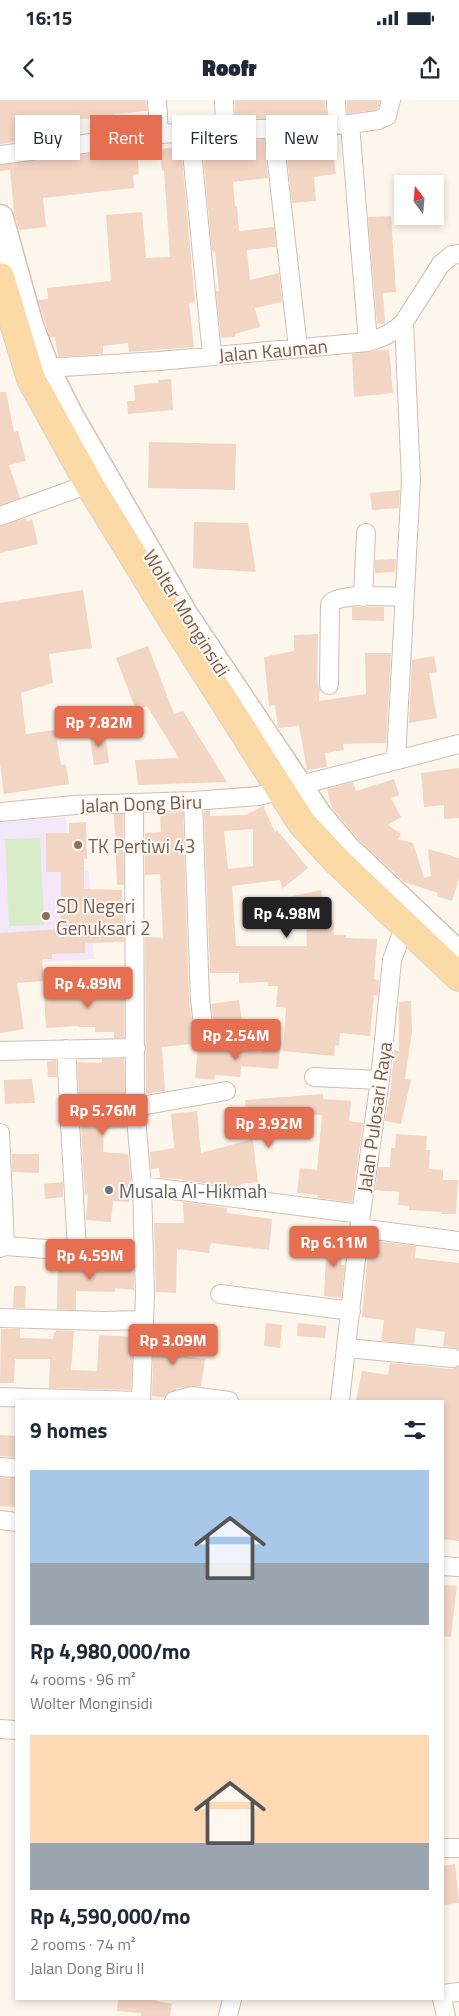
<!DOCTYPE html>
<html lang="en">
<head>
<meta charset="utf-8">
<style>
	:root { --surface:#fff; --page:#f2f2f3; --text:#1f2937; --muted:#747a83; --accent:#e76f51 }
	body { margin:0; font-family:"Titillium Web",sans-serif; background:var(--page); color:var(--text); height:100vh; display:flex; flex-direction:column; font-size:19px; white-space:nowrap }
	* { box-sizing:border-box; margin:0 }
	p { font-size:16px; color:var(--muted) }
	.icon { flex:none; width:28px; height:28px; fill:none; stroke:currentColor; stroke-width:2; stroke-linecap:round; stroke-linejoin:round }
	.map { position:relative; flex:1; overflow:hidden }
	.details { position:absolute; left:15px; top:1300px; width:429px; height:600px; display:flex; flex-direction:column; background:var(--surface); border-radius:0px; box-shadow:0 2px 8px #0003 }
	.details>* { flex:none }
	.top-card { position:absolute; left:15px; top:15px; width:430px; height:45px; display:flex; gap:10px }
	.needle { width:32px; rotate:344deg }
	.fabs { position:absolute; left:394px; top:75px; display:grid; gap:10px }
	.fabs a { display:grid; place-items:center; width:50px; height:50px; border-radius:0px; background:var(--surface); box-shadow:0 2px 8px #0003; font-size:25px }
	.price { position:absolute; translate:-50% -42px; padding:0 11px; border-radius:5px; background:var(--accent); color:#fff; font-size:16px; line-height:32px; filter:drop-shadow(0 1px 2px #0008) }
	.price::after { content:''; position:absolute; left:50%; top:30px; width:15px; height:11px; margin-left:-8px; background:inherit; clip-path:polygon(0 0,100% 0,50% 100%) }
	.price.on { background:#222; color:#fff }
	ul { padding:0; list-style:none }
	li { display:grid; align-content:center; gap:10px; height:265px; padding:0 15px }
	li span { display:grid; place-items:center; height:155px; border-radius:0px; color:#555 }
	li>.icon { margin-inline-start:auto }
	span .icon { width:90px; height:90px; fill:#fffc; stroke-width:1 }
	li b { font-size:21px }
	h2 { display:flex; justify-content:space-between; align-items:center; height:60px; padding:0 15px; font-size:21px }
	.chip { padding:0 18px; border-radius:0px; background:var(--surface); box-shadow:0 2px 8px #0003; font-size:18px; line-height:45px }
	.chip.on { background:var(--accent); color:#fff }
	.status { display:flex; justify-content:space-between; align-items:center; height:35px; padding:0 25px; background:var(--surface); direction:ltr }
	.status svg { height:14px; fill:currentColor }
	header { display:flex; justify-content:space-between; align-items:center; height:65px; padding:0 15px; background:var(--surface); font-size:22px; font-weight:800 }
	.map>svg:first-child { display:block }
</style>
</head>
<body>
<div class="status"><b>16:15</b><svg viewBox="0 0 49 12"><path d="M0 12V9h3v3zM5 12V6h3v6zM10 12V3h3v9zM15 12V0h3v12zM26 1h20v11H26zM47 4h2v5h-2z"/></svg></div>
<header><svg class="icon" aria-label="back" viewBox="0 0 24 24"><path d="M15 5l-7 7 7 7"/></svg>Roofr<svg class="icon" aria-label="share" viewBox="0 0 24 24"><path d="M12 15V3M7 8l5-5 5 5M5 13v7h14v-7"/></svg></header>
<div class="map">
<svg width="459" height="1916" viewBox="0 0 459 1916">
	<rect width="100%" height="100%" fill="#fdf6ec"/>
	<path fill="#f3e8fa" d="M66,717L69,772L89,771L94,859L0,865V721Z"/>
	<path fill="#d8ecc9" d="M40,738L44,825L9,826L5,739Z"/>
	<path fill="#f3d5c3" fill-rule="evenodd" d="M0,0H146L147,11L114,14L115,29L97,32L96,18L61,20L64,36L0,44Z
		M235,0H325L326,15L235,19Z
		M347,0H380V2L378,8L375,10L347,14Z
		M308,37L310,54L333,52L336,74L314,77L316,101L292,103L287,57L294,56L292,38Z
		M264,39L268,78L233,82L235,106H237L239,131L274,127L276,147L247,150L250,180L279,173L282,202L255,208L260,227L235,234V237L221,238L216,191H219L215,152L212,151L202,44Z
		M181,46L195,202L189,203L194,247L129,252L128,243L103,246V254L58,257L55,237L50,238L38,200L48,199L47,188L111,181L106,115L142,112L146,158L170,157L164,71H162L160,49Z
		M137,48L139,74L133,75L134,88L43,98L46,127L19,130L14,113L10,70L0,71V65Z
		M391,116L396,192L383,193L385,223L377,224L368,117Z
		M389,249L393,293L354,297L352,254Z
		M171,279L173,310L128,314L127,301H135L134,285L158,283V280Z
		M0,292H6L14,332L18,331L26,361L9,365L20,398L0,405Z
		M149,342L236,344L235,390L148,388Z
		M400,390L399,408L372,410L370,393Z
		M26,418L27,421L32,419L38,444L0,453V426Z
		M194,422L248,423L256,472L193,468Z
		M396,459L395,472L375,473V460Z
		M83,490L92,548L49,554L53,583L21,593L26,634L55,630L61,665L66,664L69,684L4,694L0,664V503Z
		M352,507H384V521L352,520Z
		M318,534L317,582L320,590L319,601L366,594L365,553H391L386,643L343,644L344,650L325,653L327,667L307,670L299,626L278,628L275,605L269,606L264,557L294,551V535Z
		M148,546L174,614L183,611L227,682L138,685L135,660L179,658L147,606L136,610L116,558Z
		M434,556L437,572L429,573L437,618L409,623L412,560Z
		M105,631L109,663L94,665L89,633Z
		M459,668V718L444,719V705L424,707L421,673Z
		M394,679L399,695L391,698L401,717L388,725L401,734L398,739L413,743L424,778L431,776L428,749L459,758V779L452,801L437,796L438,793L404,782L357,738L332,708L327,689L353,682L356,691Z
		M263,706L275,732L277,730L308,768L282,789L280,780L232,786L236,846H307L306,814L289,818L284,798L321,790L328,820H333L334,835H346V838L377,839L374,879L379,880L378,896L374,895L370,936L340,933L339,946L335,945L334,956L283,951L286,908L276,907L278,886H268V882L239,883V873H210L204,711L210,710V716L246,715ZM253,729V766L228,769L224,731Z
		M183,712L189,900L194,935L196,940L203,943L162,947L165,991L146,994L145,837L163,838L160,774L145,775V733L161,732L160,713Z
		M114,714H123L124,785H117Z
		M86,722L87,759H84V789L122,790L124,842L85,843V853L52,854V859H42L44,881L17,883L24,929L0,933V833L61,829V772H46V733H69V723Z
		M78,886H124V938H114V932H95V927H79L78,926L46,928L44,894L78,893Z
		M239,900L242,921L214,924L211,904Z
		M411,901L412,932L405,979L411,980L401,1024L385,1021L391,987L394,950L399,951V902Z
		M263,940L281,941L278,969L241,966L240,977L215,975L214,980L195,978L198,948L262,952Z
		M102,959H124L126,1028L104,1029L103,1052L128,1054L131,1079L129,1102L113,1101L111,1122L86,1120L88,1094L85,1095L77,962L102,963Z
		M56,960L57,977H48L47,961Z
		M32,979L35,1003L5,1004L4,980Z
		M323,994V999L351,1001L349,1021L363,1023L352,1102L317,1098L318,1095L297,1093L300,1068L317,1070L322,1015L263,1013L265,1039L253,1040L258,1082L240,1084V1088L182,1080V1079L160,1078L159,1068L151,1069L150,1052L174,1048L171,1014L197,1011L201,1053L249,1040L245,1000Z
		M396,1034L427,1036L426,1050H430L429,1069L443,1070V1080H458L456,1114H442V1112L409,1110V1106L398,1105L399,1092L375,1090L378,1067H390L391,1048H395Z
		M12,1054H39V1073L12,1072Z
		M63,1082V1097L45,1099L44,1084Z
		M183,1102L227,1108V1113L272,1119L269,1150L211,1143L209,1153L177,1149L176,1193L156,1192L154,1123H184Z
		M327,1138L344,1139L341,1165H345L341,1198L324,1196Z
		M369,1140L416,1146L415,1158L459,1163V1249L443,1246L445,1232L416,1228L414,1244L381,1241L384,1220L362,1217Z
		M58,1160L77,1162V1165L134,1166V1190L115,1188V1192L76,1191V1210L57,1209Z
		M14,1186H26L25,1208H13Z
		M266,1223L282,1225L280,1248L264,1246Z
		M298,1223L326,1226L325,1238L297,1236Z
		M1,1229H20V1238L53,1239L54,1232H56V1230L74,1231L71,1270L97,1271L99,1235L133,1237L131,1290L49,1288L50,1259H15L14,1283H0Z
		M154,1231L180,1233L178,1255L205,1259L201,1286L176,1288V1290L167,1293L164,1297L152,1296Z
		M390,1263L452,1269L459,1266V1441L442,1439L444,1400H442V1301H356L362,1271L388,1275Z
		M0,1335L16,1336V1357L0,1356Z
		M0,1378H16V1407L0,1406Z
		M442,1485L457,1486L451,1537L442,1536Z
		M455,1764L459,1803L444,1805L442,1766Z
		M118,1899H157V1901L172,1904L170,1916H141V1913L117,1911Z"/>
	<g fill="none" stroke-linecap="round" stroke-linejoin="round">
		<defs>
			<path id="street" d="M157,0L159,34
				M224,0L225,30
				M336,0L337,24
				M350,24L368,242
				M273,27L298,248
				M190,32L212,255
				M0,55L159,34L350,24L378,20L387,16L391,0
				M46,268L159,261L368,242C382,238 394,233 404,222L441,164L452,155L459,154
				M0,416L89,384
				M363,497L366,433
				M329,585L330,504C341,492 387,497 403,497
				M396,659L411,380L404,222
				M193,701L200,899L204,933
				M134,704L135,1007L142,1086L145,1195L141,1301
				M0,712L75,705L193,701L258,696L459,644
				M66,949L77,1151
				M0,951L136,948
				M314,977L380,980
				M135,1007L226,991
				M0,1033L5,1146L0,1148
				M142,1086L361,1114
				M359,1128L459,1141
				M5,1146L144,1156
				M220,1194L351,1211
				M0,1218L104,1221L144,1220
				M347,1248L453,1258
				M0,1297L139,1301
				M174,1301L192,1296L229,1301
				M340,1301L361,1114L380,980L392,860L405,825
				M0,1367L16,1368
				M0,1420L16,1422
				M442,1466L459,1467
				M0,1629L16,1630
				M442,1748H459
				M442,1894L459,1892
				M442,1899L446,1916
				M228,1916L232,1899"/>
			<path id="secondary" d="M0,118L30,226L46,268L69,314L184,514L319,716L346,748L459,855"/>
			<path id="primary" d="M0,177L31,279L89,384L172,519L301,722L337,761L459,877"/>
		</defs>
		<use href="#street" stroke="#d1beb0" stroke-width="20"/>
		<use href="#secondary" stroke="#d6c0b0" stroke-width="29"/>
		<use href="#primary" stroke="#dad1cd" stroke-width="30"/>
		<use href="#street" stroke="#fff" stroke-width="18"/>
		<use href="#secondary" stroke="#fff" stroke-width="26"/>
		<use href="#primary" stroke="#fbd9a5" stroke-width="28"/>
	</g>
	<g fill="#8d6e63" stroke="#fffaf3" stroke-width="2">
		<circle cx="78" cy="745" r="5"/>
		<circle cx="46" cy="816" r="5"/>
	</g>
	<circle fill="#6b7280" stroke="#fffaf3" stroke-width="2" cx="109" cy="1090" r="5"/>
	<g text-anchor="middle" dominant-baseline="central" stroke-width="4" stroke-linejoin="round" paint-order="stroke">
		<g font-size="19" fill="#7a5c4d" stroke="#fffaf3">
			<text transform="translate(273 250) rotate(-5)">Jalan Kauman</text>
			<text transform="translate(187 513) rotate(58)">Wolter Monginsidi</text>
			<text transform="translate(141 703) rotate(-2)">Jalan Dong Biru</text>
			<text transform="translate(374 1017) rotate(-82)">Jalan Pulosari Raya</text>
		</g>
		<g font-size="19" fill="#785e54" stroke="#fffaf3" text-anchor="start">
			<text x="88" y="745">TK Pertiwi 43</text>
			<text x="56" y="805">SD Negeri<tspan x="56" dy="22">Genuksari 2</tspan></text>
		</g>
		<g font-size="19" fill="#5b616d" stroke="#fffaf3" text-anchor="start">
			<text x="119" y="1090">Musala Al-Hikmah</text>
		</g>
	</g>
</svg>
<div class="fabs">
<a><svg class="needle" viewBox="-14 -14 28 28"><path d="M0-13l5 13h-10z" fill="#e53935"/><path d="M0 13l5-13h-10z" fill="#747a83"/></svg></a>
</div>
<b class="price" style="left:99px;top:648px">Rp 7.82M</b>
<b class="price on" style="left:287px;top:839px">Rp 4.98M</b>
<b class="price" style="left:88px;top:909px">Rp 4.89M</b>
<b class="price" style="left:236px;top:961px">Rp 2.54M</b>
<b class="price" style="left:103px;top:1036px">Rp 5.76M</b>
<b class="price" style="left:269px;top:1049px">Rp 3.92M</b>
<b class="price" style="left:334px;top:1168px">Rp 6.11M</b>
<b class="price" style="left:90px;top:1181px">Rp 4.59M</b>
<b class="price" style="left:173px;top:1266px">Rp 3.09M</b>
<div class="top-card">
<a class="chip">Buy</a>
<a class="chip on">Rent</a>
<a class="chip">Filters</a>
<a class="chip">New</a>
</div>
<section class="details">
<h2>9 homes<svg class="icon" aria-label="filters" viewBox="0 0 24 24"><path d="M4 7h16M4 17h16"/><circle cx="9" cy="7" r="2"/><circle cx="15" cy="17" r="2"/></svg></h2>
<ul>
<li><span style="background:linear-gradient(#a9c7e8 60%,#9aa5b1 0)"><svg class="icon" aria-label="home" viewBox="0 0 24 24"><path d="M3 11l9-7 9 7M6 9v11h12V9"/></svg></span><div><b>Rp 4,980,000/mo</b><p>4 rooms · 96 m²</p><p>Wolter Monginsidi</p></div></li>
<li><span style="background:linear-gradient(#ffd9b3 70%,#9aa5b1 0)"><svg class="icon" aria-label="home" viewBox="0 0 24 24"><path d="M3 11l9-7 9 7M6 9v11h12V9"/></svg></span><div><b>Rp 4,590,000/mo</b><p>2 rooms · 74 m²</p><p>Jalan Dong Biru II</p></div></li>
</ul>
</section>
</div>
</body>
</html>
